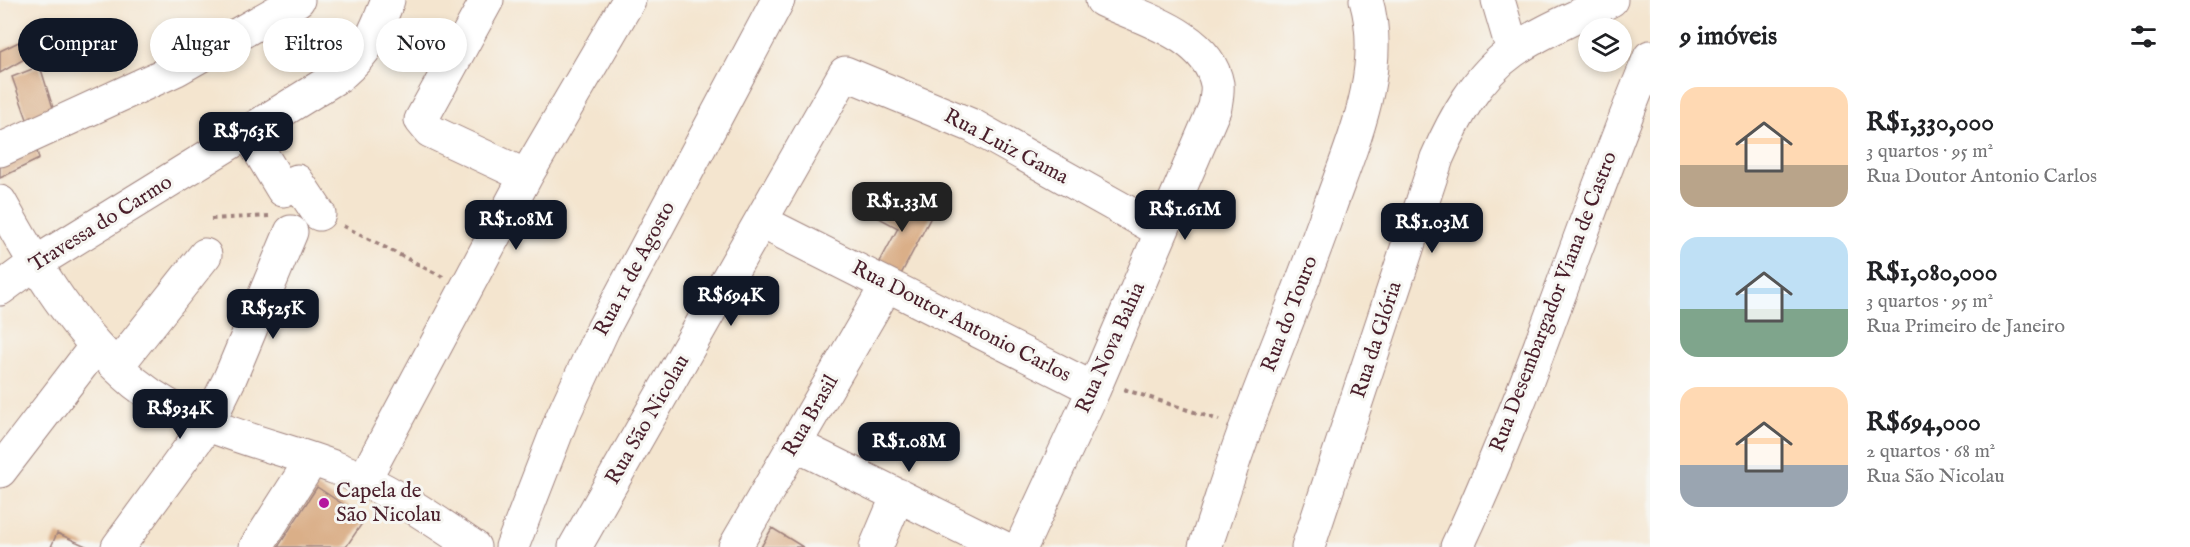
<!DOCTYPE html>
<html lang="pt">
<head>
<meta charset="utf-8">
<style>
	:root { --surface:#fff; --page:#f6f6f6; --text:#202124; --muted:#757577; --accent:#111827 }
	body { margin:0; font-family:"IM FELL English",serif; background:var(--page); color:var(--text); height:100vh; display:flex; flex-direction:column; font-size:22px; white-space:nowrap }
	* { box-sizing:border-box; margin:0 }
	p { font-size:20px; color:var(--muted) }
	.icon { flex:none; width:33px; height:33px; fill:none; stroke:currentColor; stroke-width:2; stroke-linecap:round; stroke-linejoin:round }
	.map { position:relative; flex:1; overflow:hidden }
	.panel { display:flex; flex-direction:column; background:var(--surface); width:540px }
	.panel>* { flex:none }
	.guide { position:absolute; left:18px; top:18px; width:570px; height:54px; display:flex; gap:12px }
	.buttons { position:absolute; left:1578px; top:18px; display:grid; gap:12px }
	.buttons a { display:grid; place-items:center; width:54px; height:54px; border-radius:50%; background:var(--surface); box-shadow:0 3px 9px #0003; font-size:30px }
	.price { position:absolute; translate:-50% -51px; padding:0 14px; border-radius:12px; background:var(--accent); color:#fff; font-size:20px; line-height:39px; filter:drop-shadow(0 2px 3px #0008) }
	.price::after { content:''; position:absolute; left:50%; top:36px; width:18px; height:14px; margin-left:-9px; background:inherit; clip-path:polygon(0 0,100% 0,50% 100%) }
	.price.current { background:#222; color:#fff }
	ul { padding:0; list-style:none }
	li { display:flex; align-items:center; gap:18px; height:150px; padding:0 30px }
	li span { display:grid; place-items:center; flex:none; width:168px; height:120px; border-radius:18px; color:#555 }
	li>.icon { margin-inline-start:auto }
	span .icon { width:72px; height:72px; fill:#fffc; stroke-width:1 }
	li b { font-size:26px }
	h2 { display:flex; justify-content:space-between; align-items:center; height:72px; padding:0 30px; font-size:26px }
	.chip { padding:0 21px; border-radius:27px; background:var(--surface); box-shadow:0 3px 9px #0003; font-size:21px; line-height:54px }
	.chip.current { background:var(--accent); color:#fff }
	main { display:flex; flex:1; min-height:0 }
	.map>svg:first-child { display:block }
</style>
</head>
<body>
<main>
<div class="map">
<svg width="1650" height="547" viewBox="0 0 1650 547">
	<rect width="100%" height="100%" fill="#f6f6f2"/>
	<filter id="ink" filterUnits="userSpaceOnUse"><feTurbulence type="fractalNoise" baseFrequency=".0167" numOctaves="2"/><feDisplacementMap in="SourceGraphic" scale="12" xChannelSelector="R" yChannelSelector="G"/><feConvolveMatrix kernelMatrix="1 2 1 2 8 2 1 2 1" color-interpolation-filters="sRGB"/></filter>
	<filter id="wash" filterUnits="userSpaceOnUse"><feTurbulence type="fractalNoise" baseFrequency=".008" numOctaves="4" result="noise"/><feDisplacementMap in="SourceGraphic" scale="24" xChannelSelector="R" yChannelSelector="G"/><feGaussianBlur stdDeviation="1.35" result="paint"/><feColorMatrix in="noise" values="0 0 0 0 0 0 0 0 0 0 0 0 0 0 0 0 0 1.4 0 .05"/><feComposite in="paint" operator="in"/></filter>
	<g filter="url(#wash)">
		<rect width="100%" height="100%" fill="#f4e5cf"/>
		<g id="blocks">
			<path fill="#daaf88" d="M25,39L35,53L0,73V51Z
				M40,66L53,108L28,122L12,77Z
				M34,139L39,159L0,178V155Z
				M893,192L933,213L898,280L876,269L898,228L879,218Z
				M317,487L365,519L346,547H278Z
				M772,528L803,547H761Z
				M57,533L88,547H51Z"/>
		</g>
	</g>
	<g filter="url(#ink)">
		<use href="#blocks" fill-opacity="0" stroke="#9f827d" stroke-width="1.5"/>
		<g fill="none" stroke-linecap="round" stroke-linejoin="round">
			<defs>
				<path id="minor" d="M487,0L421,120L430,131L526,176
					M1498,0L1513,51
					M248,132L283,190L297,181L319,214
					M0,150L177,69L298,0
					M0,202C37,269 76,334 135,383C194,431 268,442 336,468C385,486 431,518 474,547
					M762,222L1094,389
					M0,289L34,264L340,75C369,50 374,35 388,0
					M117,366L205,255
					M794,444L1002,547
					M0,471L96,346
					M364,480L526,176L629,0
					M118,547L207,425L230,378L291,232
					M256,547L311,461
					M512,547L562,418L603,329L778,0
					M575,547L845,73L973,126L1161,231
					M735,547L887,285
					M876,547L898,495
					M1021,547L1094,389L1215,107C1216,100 1218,91 1217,84C1208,35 1141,18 1102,0
					M1205,547C1219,507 1231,466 1246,427C1274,353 1304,281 1330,206C1353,141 1386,70 1366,0
					M1308,547L1437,158C1454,119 1477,76 1513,51C1541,31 1580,16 1611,0
					M1457,547C1532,388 1582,219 1650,57"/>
			</defs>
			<use href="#minor" stroke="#9f827d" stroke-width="35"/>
			<path stroke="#9f827d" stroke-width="4" stroke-dasharray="4.5 4.5" stroke-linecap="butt" d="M211,219L269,216
				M343,226L443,277
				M1127,388L1126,390L1219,420"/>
			<use href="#minor" stroke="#fff" stroke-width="33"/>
		</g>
	</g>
	<circle fill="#b5179e" stroke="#f6f6f2" stroke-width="2" cx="324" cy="503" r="6"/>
	<g text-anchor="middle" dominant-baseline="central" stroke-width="6" stroke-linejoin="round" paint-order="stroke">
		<g font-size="21" fill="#4a1f2b" stroke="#f6f6f2">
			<text transform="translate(1006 147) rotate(28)">Rua Luiz Gama</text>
			<text transform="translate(101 224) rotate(-32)">Travessa do Carmo</text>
			<text transform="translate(635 269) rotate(-62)">Rua 11 de Agosto</text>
			<text transform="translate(1554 302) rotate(-69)">Rua Desembargador Viana de Castro</text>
			<text transform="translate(1290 314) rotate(-69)">Rua do Touro</text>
			<text transform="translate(961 322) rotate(27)">Rua Doutor Antonio Carlos</text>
			<text transform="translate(1377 340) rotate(-72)">Rua da Glória</text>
			<text transform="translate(1111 348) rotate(-66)">Rua Nova Bahia</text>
			<text transform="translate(811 416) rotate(-60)">Rua Brasil</text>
			<text transform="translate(648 420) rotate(-60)">Rua São Nicolau</text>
		</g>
		<g font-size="21" fill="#4a1f2b" stroke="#f6f6f2" text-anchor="start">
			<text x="336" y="491">Capela de<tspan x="336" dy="24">São Nicolau</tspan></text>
		</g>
	</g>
</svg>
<div class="buttons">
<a><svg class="icon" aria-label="layers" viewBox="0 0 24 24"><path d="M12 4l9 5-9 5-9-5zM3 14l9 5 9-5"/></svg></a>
</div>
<b class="price" style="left:246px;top:163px">R$763K</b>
<b class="price current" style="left:902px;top:233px">R$1.33M</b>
<b class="price" style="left:1185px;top:241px">R$1.61M</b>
<b class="price" style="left:516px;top:251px">R$1.08M</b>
<b class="price" style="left:1432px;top:254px">R$1.03M</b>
<b class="price" style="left:731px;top:327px">R$694K</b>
<b class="price" style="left:273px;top:340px">R$525K</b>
<b class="price" style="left:180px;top:440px">R$934K</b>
<b class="price" style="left:909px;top:473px">R$1.08M</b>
<div class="guide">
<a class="chip current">Comprar</a>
<a class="chip">Alugar</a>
<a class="chip">Filtros</a>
<a class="chip">Novo</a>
</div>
</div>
<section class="panel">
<h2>9 imóveis<svg class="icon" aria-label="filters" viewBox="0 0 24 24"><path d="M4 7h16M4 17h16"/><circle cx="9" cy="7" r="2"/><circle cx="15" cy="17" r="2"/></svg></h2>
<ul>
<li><span style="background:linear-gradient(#ffd9b3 65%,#b9a48a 0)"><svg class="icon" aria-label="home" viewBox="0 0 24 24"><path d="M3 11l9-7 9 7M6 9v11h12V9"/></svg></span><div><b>R$1,330,000</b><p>3 quartos · 95 m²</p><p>Rua Doutor Antonio Carlos</p></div></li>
<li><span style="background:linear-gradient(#bfe0f5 60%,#7fa58c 0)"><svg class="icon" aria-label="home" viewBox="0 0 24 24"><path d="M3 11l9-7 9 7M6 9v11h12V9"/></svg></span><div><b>R$1,080,000</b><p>3 quartos · 95 m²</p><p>Rua Primeiro de Janeiro</p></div></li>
<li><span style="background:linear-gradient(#ffd9b3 65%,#9aa5b1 0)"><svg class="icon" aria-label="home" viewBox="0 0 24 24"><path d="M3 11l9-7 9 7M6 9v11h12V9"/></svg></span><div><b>R$694,000</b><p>2 quartos · 68 m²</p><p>Rua São Nicolau</p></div></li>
</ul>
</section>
</main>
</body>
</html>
